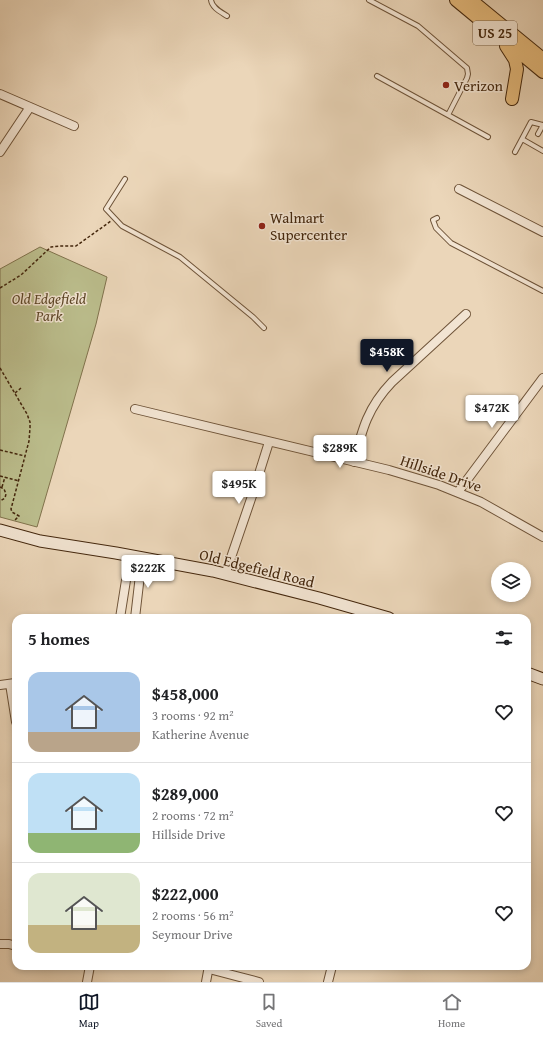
<!DOCTYPE html>
<html lang="en">
<head>
<meta charset="utf-8">
<style>
	:root { --surface:#fff; --page:#f2f2f2; --text:#202124; --muted:#757577; --line:#e0e0e0; --accent:#111827 }
	body { margin:0; font-family:"Gentium Book Plus",serif; background:var(--page); color:var(--text); height:100vh; display:flex; flex-direction:column; font-size:15px; white-space:nowrap }
	* { box-sizing:border-box; margin:0 }
	p { font-size:13px; color:var(--muted) }
	.icon { flex:none; width:22px; height:22px; fill:none; stroke:currentColor; stroke-width:2; stroke-linecap:round; stroke-linejoin:round }
	.map { position:relative; flex:1; overflow:hidden }
	.sheet { position:absolute; left:12px; top:614px; width:519px; height:356px; display:flex; flex-direction:column; background:var(--surface); border-radius:12px; box-shadow:0 2px 6px #0003 }
	.sheet>* { flex:none }
	.fabs { position:absolute; left:491px; top:562px; display:grid; gap:8px }
	.fabs a { display:grid; place-items:center; width:40px; height:40px; border-radius:50%; background:var(--surface); box-shadow:0 2px 6px #0003; font-size:20px }
	.price { position:absolute; translate:-50% -34px; padding:0 9px; border-radius:4px; background:#fff; color:#222; font-size:13px; line-height:26px; filter:drop-shadow(0 1px 2px #0008) }
	.price::after { content:''; position:absolute; left:50%; top:24px; width:12px; height:9px; margin-left:-6px; background:inherit; clip-path:polygon(0 0,100% 0,50% 100%) }
	.price.active { background:var(--accent); color:#fff }
	ul { padding:0; list-style:none }
	li { display:flex; align-items:center; gap:12px; height:100px; padding:0 16px }
	li+li { border-top:1px solid var(--line) }
	li span { display:grid; place-items:center; flex:none; width:112px; height:80px; border-radius:12px; color:#555 }
	li>.icon { margin-inline-start:auto }
	span .icon { width:48px; height:48px; fill:#fffc; stroke-width:1 }
	li b { font-size:17px }
	h2 { display:flex; justify-content:space-between; align-items:center; height:48px; padding:0 16px; font-size:17px }
	.menu { display:flex; justify-content:space-around; align-items:center; height:56px; border-top:1px solid var(--line); background:var(--surface); font-size:11px; color:var(--muted) }
	.menu a { display:grid; justify-items:center; gap:2px }
	.menu .active { color:var(--accent) }
	.map>svg:first-child { display:block }
</style>
</head>
<body>
<div class="map">
<svg width="543" height="982" viewBox="0 0 543 982">
	<rect width="100%" height="100%" fill="#ebd6b9"/>
	<filter id="stains"><feTurbulence type="fractalNoise" baseFrequency=".005" numOctaves="4"/><feColorMatrix values="0 0 0 0 .2 0 0 0 0 .09 0 0 0 0 .02 0 0 0 .5 -.17"/></filter>
	<radialGradient id="worn" r=".72"><stop offset=".6" stop-color="#630" stop-opacity="0"/><stop offset="1" stop-color="#630" stop-opacity=".3"/></radialGradient>
	<path fill="#bbbd8c" stroke="#80724c" d="M40,247L107,277L96,324L37,527L0,517V269Z"/>
	<g fill="none" stroke-linecap="round" stroke-linejoin="round">
		<defs>
			<path id="lane" d="M211,0C212,8 221,12 227,16
				M369,0L418,26L467,68L468,74L467,78L448,115
				M377,76L488,137
				M538,134L543,125
				M522,139L543,151
				M515,152L531,122L543,125
				M125,179L106,209L122,226L180,257L253,317L264,328
				M437,218L433,220L436,228L451,243L543,291"/>
			<path id="street" d="M0,94L74,126
				M0,152L30,107
				M459,189L543,232
				M135,409L389,470L439,485L481,502L543,537
				M354,462C362,429 368,407 392,382L466,314
				M458,492L543,378
				M225,575L252,496L269,442
				M120,618L130,555
				M135,618L142,558
				M10,684L16,722
				M0,685L15,683
				M0,944H9L16,946
				M209,969L259,982
				M87,982L90,966
				M206,982L209,966
				M328,982L332,966"/>
			<path id="secondary" d="M0,530L40,541L116,553L213,571L319,598L389,618
				M527,673L543,679"/>
			<path id="primary" d="M456,0L543,72
				M471,0L543,59
				M506,46L515,60L517,69L512,99"/>
		</defs>
		<use href="#lane" stroke="#6e5338" stroke-width="6"/>
		<use href="#street" stroke="#6e5338" stroke-width="10"/>
		<use href="#secondary" stroke="#44270d" stroke-width="13"/>
		<use href="#primary" stroke="#44270d" stroke-width="14"/>
		<path stroke="#44270d" stroke-width="1.5" stroke-dasharray="3 2" stroke-linecap="butt" d="M0,288L21,275L51,247L60,246H76L111,221
			M0,368L27,414L30,422V428L29,441L11,509L12,512L19,516L14,521
			M15,393L21,388
			M0,450L25,456
			M0,476L19,481
			M0,487L4,489L6,494L5,498L0,501
			M2,487L5,477"/>
		<use href="#lane" stroke="#f2e4d2" stroke-width="4"/>
		<use href="#street" stroke="#f2e4d2" stroke-width="8"/>
		<use href="#secondary" stroke="#f2e4d2" stroke-width="11"/>
		<use href="#primary" stroke="#e6bb7c" stroke-width="12"/>
	</g>
	<g fill="#8f2418" stroke="#f2e4d2" stroke-width="1.5">
		<circle cx="446" cy="85" r="4"/>
		<circle cx="262" cy="226" r="4"/>
	</g>
	<g text-anchor="middle" dominant-baseline="central" stroke-width="3" stroke-linejoin="round" paint-order="stroke">
		<rect fill="#f2e4d2" stroke="#786048" stroke-width="1" x="473" y="21" width="44" height="24" rx="3"/>
		<g font-size="14" font-weight="bold" fill="#44270d">
			<text x="495" y="33">US 25</text>
		</g>
		<g font-size="15" fill="#44270d" stroke="#f2e4d2" text-anchor="start">
			<text x="454" y="85">Verizon</text>
			<text x="270" y="217">Walmart<tspan x="270" dy="17">Supercenter</tspan></text>
		</g>
		<g font-size="15" font-style="italic" fill="#5c4526" stroke="#f2e4d2">
			<text x="49" y="298">Old Edgefield<tspan x="49" dy="17">Park</tspan></text>
		</g>
		<g font-size="15" fill="#44270d" stroke="#f2e4d2">
			<text transform="translate(441 473) rotate(19)">Hillside Drive</text>
			<text transform="translate(257 568) rotate(14)">Old Edgefield Road</text>
		</g>
	</g>
	<rect width="100%" height="100%" filter="url(#stains)"/>
	<rect width="100%" height="100%" fill="url(#worn)"/>
</svg>
<div class="fabs">
<a><svg class="icon" aria-label="layers" viewBox="0 0 24 24"><path d="M12 4l9 5-9 5-9-5zM3 14l9 5 9-5"/></svg></a>
</div>
<b class="price active" style="left:387px;top:373px">$458K</b>
<b class="price" style="left:492px;top:429px">$472K</b>
<b class="price" style="left:340px;top:469px">$289K</b>
<b class="price" style="left:239px;top:505px">$495K</b>
<b class="price" style="left:148px;top:589px">$222K</b>
<section class="sheet">
<h2>5 homes<svg class="icon" aria-label="filters" viewBox="0 0 24 24"><path d="M4 7h16M4 17h16"/><circle cx="9" cy="7" r="2"/><circle cx="15" cy="17" r="2"/></svg></h2>
<ul>
<li><span style="background:linear-gradient(#a9c7e8 75%,#b9a48a 0)"><svg class="icon" aria-label="home" viewBox="0 0 24 24"><path d="M3 11l9-7 9 7M6 9v11h12V9"/></svg></span><div><b>$458,000</b><p>3 rooms · 92 m²</p><p>Katherine Avenue</p></div><svg class="icon" aria-label="heart" viewBox="0 0 24 24"><path d="M12 20l-8-8c-3-5 5-10 8-4 3-6 11-1 8 4z"/></svg></li>
<li><span style="background:linear-gradient(#bfe0f5 75%,#8fb573 0)"><svg class="icon" aria-label="home" viewBox="0 0 24 24"><path d="M3 11l9-7 9 7M6 9v11h12V9"/></svg></span><div><b>$289,000</b><p>2 rooms · 72 m²</p><p>Hillside Drive</p></div><svg class="icon" aria-label="heart" viewBox="0 0 24 24"><path d="M12 20l-8-8c-3-5 5-10 8-4 3-6 11-1 8 4z"/></svg></li>
<li><span style="background:linear-gradient(#dfe7d0 65%,#c2b280 0)"><svg class="icon" aria-label="home" viewBox="0 0 24 24"><path d="M3 11l9-7 9 7M6 9v11h12V9"/></svg></span><div><b>$222,000</b><p>2 rooms · 56 m²</p><p>Seymour Drive</p></div><svg class="icon" aria-label="heart" viewBox="0 0 24 24"><path d="M12 20l-8-8c-3-5 5-10 8-4 3-6 11-1 8 4z"/></svg></li>
</ul>
</section>
</div>
<nav class="menu">
<a class="active"><svg class="icon" aria-label="map" viewBox="0 0 24 24"><path d="M3 6l6-2 6 2 6-2v14l-6 2-6-2-6 2zM9 4v14M15 6v14"/></svg>Map</a>
<a><svg class="icon" aria-label="saved" viewBox="0 0 24 24"><path d="M7 4h10v16l-5-4-5 4z"/></svg>Saved</a>
<a><svg class="icon" aria-label="home" viewBox="0 0 24 24"><path d="M3 11l9-7 9 7M6 9v11h12V9"/></svg>Home</a>
</nav>
</body>
</html>
